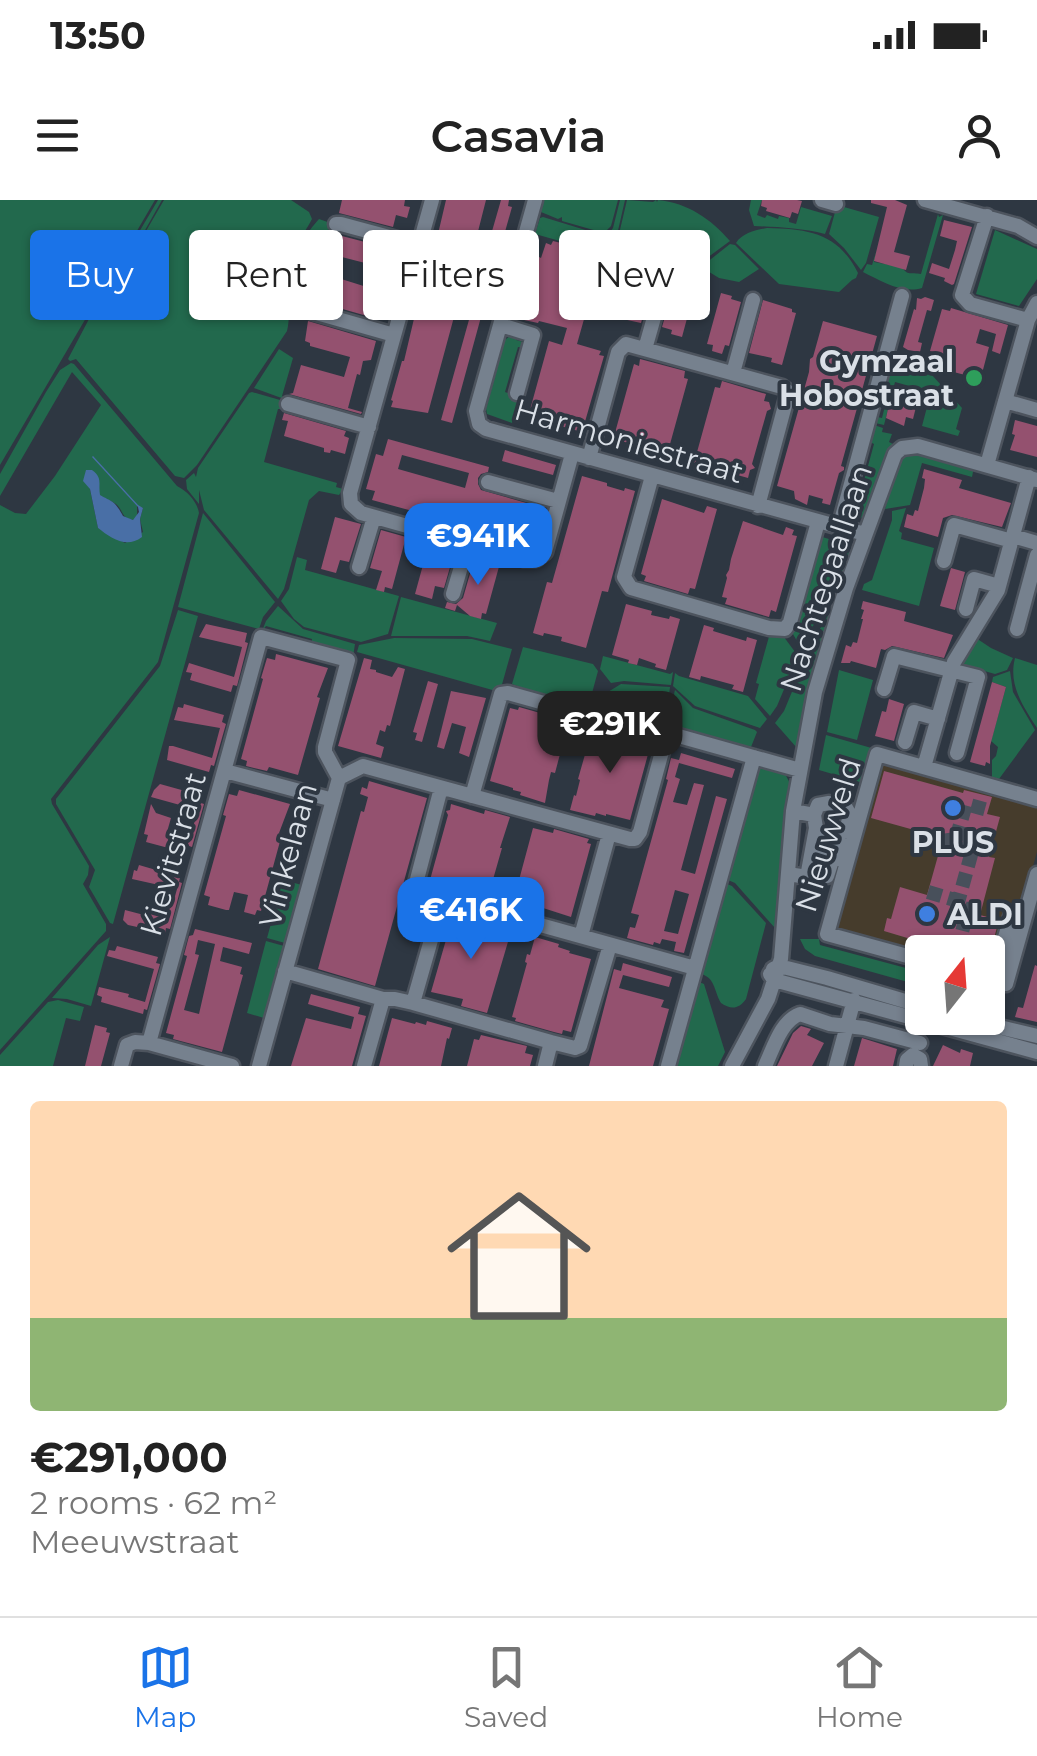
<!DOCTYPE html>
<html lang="en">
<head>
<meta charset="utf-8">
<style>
	:root { --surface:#fff; --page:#f2f2f2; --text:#222; --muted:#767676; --line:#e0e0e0; --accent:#1a73e8 }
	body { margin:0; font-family:Montserrat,sans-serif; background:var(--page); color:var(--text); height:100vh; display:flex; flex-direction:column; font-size:38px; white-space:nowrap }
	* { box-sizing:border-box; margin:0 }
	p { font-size:32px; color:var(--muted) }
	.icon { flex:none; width:55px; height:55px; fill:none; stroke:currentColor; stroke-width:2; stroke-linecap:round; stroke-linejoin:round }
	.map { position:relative; height:866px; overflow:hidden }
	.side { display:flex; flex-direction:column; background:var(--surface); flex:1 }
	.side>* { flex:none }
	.banner { position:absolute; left:30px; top:30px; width:978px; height:90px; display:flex; gap:20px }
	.needle { width:65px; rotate:17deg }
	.buttons { position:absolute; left:905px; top:735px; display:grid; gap:20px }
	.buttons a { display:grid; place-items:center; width:100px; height:100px; border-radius:10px; background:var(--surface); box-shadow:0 2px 8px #0004; font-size:50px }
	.price { position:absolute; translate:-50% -85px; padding:0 22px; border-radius:20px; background:var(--accent); color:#fff; font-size:32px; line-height:65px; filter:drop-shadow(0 2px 5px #0008) }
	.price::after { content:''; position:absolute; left:50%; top:60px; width:30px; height:22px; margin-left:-15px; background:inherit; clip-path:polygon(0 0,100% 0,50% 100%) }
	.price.active { background:#222; color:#fff }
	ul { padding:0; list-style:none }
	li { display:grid; align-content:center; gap:20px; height:530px; padding:0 30px }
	li span { display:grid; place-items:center; height:310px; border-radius:10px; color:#555 }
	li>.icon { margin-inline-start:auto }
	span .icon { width:180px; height:180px; fill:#fffc; stroke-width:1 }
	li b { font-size:42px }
	.chip { padding:0 35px; border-radius:10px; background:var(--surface); box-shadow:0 2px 8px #0004; font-size:35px; line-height:90px }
	.chip.active { background:var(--accent); color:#fff }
	.status { display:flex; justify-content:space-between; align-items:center; height:70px; padding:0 50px; background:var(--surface); direction:ltr }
	.status svg { height:28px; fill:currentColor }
	header { display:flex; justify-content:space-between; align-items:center; height:130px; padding:0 30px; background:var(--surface); font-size:45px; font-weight:600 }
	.dock { display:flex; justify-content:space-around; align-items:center; height:140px; border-top:2px solid var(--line); background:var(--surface); font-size:28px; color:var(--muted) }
	.dock a { display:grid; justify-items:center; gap:5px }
	.dock .active { color:var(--accent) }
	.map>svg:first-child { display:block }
</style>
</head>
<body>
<div class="status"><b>13:50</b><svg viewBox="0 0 49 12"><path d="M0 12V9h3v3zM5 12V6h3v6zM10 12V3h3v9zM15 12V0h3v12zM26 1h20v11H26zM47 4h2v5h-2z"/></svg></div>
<header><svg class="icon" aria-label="menu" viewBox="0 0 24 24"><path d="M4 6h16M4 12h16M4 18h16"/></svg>Casavia<svg class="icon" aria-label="person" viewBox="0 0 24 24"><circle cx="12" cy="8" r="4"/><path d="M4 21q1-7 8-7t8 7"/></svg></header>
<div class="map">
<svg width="1037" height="866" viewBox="0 0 1037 866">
	<rect width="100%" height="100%" fill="#2e3742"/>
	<path fill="#463c2c" d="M879,563L1037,608V652L1001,779L988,775V752H922V756L832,731Z"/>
	<path fill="#22694d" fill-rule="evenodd" d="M0,0H155L0,265Z
		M158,0H162L99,112L164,0H291L309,12L312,19C306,31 296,43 291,55C282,79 293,107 287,131L197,265L184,278L175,276L76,159L70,161L68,159L100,98Z
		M544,0H618L611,26L604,33L562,21V17L558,19L541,12Z
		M620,0H625L617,35L620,42L639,46L638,44L624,40L619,34L627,0L653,2L656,0L657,2L658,0C688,3 711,19 730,41L696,66L621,48L613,44L608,35L613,28Z
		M751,0H762L757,15L765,18L767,15L778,19L779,16L789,18V22L796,24L801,7L832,16L825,34C801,28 777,27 754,26L749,10Z
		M837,5L879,17L866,63L861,70L844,48L829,34Z
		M938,14L939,17L943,15L922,88C902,94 881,81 863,72L867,64L872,65L877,49L874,62L902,67C907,76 911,72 921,74Z
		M543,17L605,36L611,47L609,58L574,49V45L535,34L540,18Z
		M319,19L336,25L335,28L329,27L319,64L324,66V69L318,68L307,106L313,110L292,101C282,73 300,40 319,19Z
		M767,28C809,29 838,33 858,73L856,78L852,80L839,92L779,84L736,43C742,33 756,30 767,28Z
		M995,30L1037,49V79L1019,106L976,94Z
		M730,44L735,45L759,69L739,82L719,78L701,67Z
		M512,134L517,136L516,140L527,143L525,148L518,147L505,192L520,197L512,223L487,214L486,209L505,140Z
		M279,149L293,158L282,196L287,200L254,188Z
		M886,161L931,174L962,208L956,229L960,231L958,236L922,226L931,192L895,182L884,225L871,222L873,216L882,218L890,186L880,183Z
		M71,163L74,164L177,286C187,291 197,301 199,313L158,462L51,599L52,604L89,666L88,675L83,684L106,724V731L0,850V305L15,313L26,314L55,276L101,205L72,172L0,296V274L46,192L60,170ZM86,270H92L99,295C104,298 112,301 116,304C124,311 121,318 133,320L137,317V306L143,308L140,319L143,332L125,343L98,328Z
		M252,192L287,202L285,209H278L264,262L337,283L336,287L343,289L339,295L319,291L309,300L284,389L278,399L204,310L199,290V304L187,289L186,280L194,273L196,277L198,268L249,193Z
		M871,224L883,228L882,232L892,234L889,242L895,245L885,257L864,316L859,319L848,315L851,305L857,306L874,244L866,240Z
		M913,251L974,267L972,277L922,263L910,305L885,309C892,287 890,261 913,251Z
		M906,308L899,331L902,333L901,339L934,348L919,406L862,390L864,384L872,380L892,320V311Z
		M203,313L275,402L263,417L259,429L178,407Z
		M819,336L849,345C852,371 813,422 801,448L790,429L796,416L800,415L820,345L817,342Z
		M297,357L307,360L305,370L399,396L388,434L361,442L304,427L294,419L281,401L289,389Z
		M401,397L497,423L490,441L467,436H391Z
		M835,403L817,465L797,548L775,523L784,511L813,441Z
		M278,406L303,429L355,444L353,457L312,445V439L266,426L262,431L266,421Z
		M178,410L198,416L113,724L110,723L89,687L95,670L56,604V599L160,466Z
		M770,433H781L798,456L777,506L770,516L755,499L759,484L756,483Z
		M973,436L991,448L1013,458L1007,470L995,474L963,465L960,461Z
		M394,438L472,439L512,449L501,488L496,491L357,452L359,445Z
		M523,447L593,464L598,471L588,508L578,506L576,502L522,490L520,487L512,484Z
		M603,456L670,474L673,472L671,485L624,481L611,483L600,469Z
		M1015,458L1037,465V528C1023,506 1008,485 1015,458Z
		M839,470L873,480L857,540L827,532Z
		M1010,471L1013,492L1035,530L999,579L992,577V560L996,556L998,547L991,541L1006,487L992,482L993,477Z
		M675,473L679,476L748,496L767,519L760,528L695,506L673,486Z
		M621,484L670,487L665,526L662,529L621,517L619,514L595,507L590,509L593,501Z
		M675,490L693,508L755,530L757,532L751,547L741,548L666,527Z
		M826,535L875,549L863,583L819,570Z
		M761,566L784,572L792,587L782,691L775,728L735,683L728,680L757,569Z
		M283,680L302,685L285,743L267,738Z
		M727,684L732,686L766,723L746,799C739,809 731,810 721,803C713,789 716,778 699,773L706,755L708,754Z
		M110,737L91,806L67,799L52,798L98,745Z
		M800,739H819L820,745L906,768L913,763L922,765V786L815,756L805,749Z
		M266,741L284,746L264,818L247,813Z
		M699,782L704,784L725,852L718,866H676Z
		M58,800L84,807L80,821L66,818L53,866H0V855L48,802Z"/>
	<path fill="#496fa6" d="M93,256L138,305L143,308L140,319L142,337C126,349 111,338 98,328L90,289L83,281L86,270H92C103,278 98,283 100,295C114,303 114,300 123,316L133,320L139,312L138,307L92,257Z"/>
	<path fill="#94516f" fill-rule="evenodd" d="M342,0H405L404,6L410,7L407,18L396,15L393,27L339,13Z
		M446,0H486L470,63L482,66L501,0H509L508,6L512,7L492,78L490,77L485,94L487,95L452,223L441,220L479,84L464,80L428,213L391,207L393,201L391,200L402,161H404L417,106H419L423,91L421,90L432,51H434Z
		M762,0H797L802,1L798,14L792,12L790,18L766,11L767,8L761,6Z
		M871,0H895L907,5L894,52L910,56L906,70L874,61L887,7L871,3Z
		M944,20L972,27L954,84L952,85L944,81L945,78L929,73L932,63L949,69L955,50L957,41L940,36Z
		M338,35L396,50L395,55L400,56L399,60L403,62L400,72L334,55L335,53L329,51L332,42L336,43Z
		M553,41L573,46L572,51L601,59L577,144L601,151L599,155L604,156L582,232L528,217L549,141L562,145L567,128L539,121L538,123L524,120L526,114L524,113L539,57L541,58L546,43L551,45Z
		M623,65L634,68L633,72L650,77L651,73L655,74L641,123L609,116L614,99L608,98L615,93Z
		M322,73L386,93L382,107L378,106L374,118L318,102L324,104L328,90L318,87Z
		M685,78L692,80L691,84L696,85L682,137L671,134L672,130L662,127L675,83L681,85Z
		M721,93L732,96L731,99L741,102L729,146L725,145L722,154L712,151L713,145L707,144Z
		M925,97L934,100L931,111L927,110L918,142L922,143L920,152L908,150L903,147L914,109L916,110L917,98L921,99Z
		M763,100L792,109V112L796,113L782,165L771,162L772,158L749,153Z
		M951,108L1008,125L1000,154L992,151L996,134L980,129L976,143L989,147L979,185L967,181L969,176L942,169L946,155L930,151L942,109L950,111Z
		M308,121L376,141L371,160L363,161L360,175L357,174L348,208L362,212L361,214L289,194L293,193L301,165L344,177L350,157L310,146V143L305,141Z
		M823,121L877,136L841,266L844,267V270L839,273L830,305L822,303L823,299L809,295L807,305L795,299L794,291L777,286L809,172L810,159L813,157Z
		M640,159L685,171L684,178L688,179L667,255L641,248L642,245L613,240L634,164L639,166Z
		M722,181L766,194L764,201L769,202L771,209L767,211L752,264L755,268L750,270L748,278L723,271V268L694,263L715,187L720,188Z
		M898,194L918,199L913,219L906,217L904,226L886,218L891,195L898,197Z
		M284,213L346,231L344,236L349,238L345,254L331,250L330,253L324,252V248L284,236L288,221L282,220Z
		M1015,220L1037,226V257L1010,250L1015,235L1012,234Z
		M388,239L489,267L488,272L481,274L478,278V284L481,290L544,308L542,315L544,316L534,344L372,300L375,291L366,289L376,254L383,256ZM402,255L469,273L465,288L398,269Z
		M505,250L556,265L553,275L502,261Z
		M924,269L962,280L959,288L1011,303L1002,327L952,315L943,318L938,337L904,327L907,314L913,316L915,310L918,311L924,288L925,279L922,278Z
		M582,276L607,283V286L624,291L625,288L635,291L608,392L602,391L586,448L561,441L562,437L544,433L543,436L533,433L547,382L552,383Z
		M662,299L704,313L707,306L717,309L695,389L690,388L688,394L644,381L646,376L641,374Z
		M335,317L361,324L349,362L340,360L336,373L321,369Z
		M743,321L783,335L786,327L794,330L792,335L797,336L776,412L771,410L769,417L725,404L727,398L722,397L727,378L726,375L729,370L731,359Z
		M381,330L406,337L392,389L385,387L384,392L376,390L382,371L370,368Z
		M429,343L455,350L444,388L435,386L432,399L415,394Z
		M475,356L500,363L486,414L482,413L481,419L470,416L457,405L455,411L445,408L447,402L456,404L463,398Z
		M951,368L965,372L955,410L940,406Z
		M863,401L906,412L904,421L953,435L944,458L892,446L885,450L881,449L876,468L851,461L850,463H841L846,445L851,447L853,442L857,443L863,419H861L864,410L861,409Z
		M626,404L652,411L651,415L669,419L670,416L680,419L666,470L655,467L656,464L639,458L637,465L628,463L629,460L612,455Z
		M206,424L247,433L245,442L248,443L237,486L233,485L231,492L190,480L192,473L186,472L189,463L234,477L242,447L199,437Z
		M704,425L714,428L713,431L746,441L747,437L757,440L743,492L732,489L734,485L701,476L700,480L689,477Z
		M276,454L328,468L317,497L320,498L298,575L269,567L267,571L246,566L247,561L241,559L263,479L261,478L267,458L275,460Z
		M364,458L372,460L370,469L376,470V472L392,477L398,467L405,469L390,526L387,525L385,532L380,530L376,544L384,547L381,558L338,546Z
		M428,481L438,484L422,542L415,540L417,533L413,532Z
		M992,482L1006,487L990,546V564L986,562L985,566L970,562Z
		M451,491L486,498L469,557L459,553L466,527L452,523L444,549L437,547Z
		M889,499L904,504L894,541L875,536L882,511L886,512Z
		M184,504L224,515L222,522L226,524L214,566L211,565L209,572L167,560L169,546H173L212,558L220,528L174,520L178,507L183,508Z
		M519,507L565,520L564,523L568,524L555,573L551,572L549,580L545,603L520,595L521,592L513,590V588L490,581L510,508L518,510Z
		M592,530L621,541L623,536L643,542V545L650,547L630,620L606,614V616L596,613L595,616L570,610L574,595L576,596L580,580L578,579Z
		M681,553L735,569L732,578L679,563L675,577L680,579L673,602L687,605L694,583L704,585L681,670L695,674L716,596L727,599L684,753L674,751L676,742L662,739L660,744L654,742L653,745L627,738L630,727L635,728L639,715L631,713L668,580L666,579L671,558L679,560ZM675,690L689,694L678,734L664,731Z
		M884,571L963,593L964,590L992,597L987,614L1000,617L989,657L995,658L980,715L999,720L988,760V752H943L933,750L934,746L884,731L887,718L891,719L900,687L927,695L943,638L871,618Z
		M369,581L427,598L375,786L318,769L361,611L364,612L368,597L360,594L362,587L367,589Z
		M160,584L196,594L198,590L203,598L201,603L204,604L192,647L189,646L187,653L146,642L148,635L144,634L151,604L156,613L171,618L167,632L189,641L198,610L151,597L154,590Z
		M239,590L290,604L279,633L282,634L261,711L257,710L255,715L244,712L248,695L234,692L229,710H226L208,705L210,697L204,695L226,616L223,615L229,594L237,596Z
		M451,604L484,614L485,610L510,617L500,648H502L488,697L459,687L458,691L437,686L438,682L430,680L448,615L446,611L450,610Z
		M533,628L553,633L554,629L589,639L587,643L591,644L571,717L540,707L538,713L512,706Z
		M139,665L180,677L179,682L182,683L170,729L166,728L165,733L128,725L123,720L125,710L144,715L145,710L165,715L168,706L172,707L177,689L132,679L134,670L137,671Z
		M454,712L482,720L481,722L489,724L488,729L510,735L487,813L461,806L463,799L431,792Z
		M195,729L252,743L249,754L223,747L220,761L242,767L240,774L243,775L222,852L173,839L174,835L166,833L187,756L184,755L189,736L193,735ZM198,740L215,744L199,814L184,810L199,755L195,754Z
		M535,737L559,744L558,747L570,751L569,753L591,759L571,832L563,830L562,834L554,832L515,821L516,818L512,817L527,763L525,762L527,754L530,755Z
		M117,746L158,757L156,763L160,764L147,810L144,809L143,814L101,802L102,797L97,795L99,787L129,794L128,797L145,802L154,769L107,756L109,750L115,751Z
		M623,763L672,777L669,787L623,775L619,788L664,800L661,807L669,809L653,866H589L614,769L621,771Z
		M1035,765L1037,766V822L1015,817L1018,807L1023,808Z
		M311,794L360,807L358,814L366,816L352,866H291L306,818L351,829L354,817L308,804Z
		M392,818L415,824L416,822L426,825L427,821L452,828L449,839L447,838L441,866H379Z
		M95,825L107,828L106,832L110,833L101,866H85Z
		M801,826L811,829L807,835L824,843L812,866H777L793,833Z
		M481,835L527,846L525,853L533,855L530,866H467L474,839L479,840Z
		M862,838L897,849L893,866H854Z
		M943,845L960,853L961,849L973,853L970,866H933Z"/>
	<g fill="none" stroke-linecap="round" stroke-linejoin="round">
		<path stroke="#48505b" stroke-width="14" stroke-dasharray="14 7" stroke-linecap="butt" d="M956,639L966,604L988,610
			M942,641L956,639L974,644L957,706L980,713
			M928,692L958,701
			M957,751L968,709"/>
		<defs>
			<path id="minor" d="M432,0L350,293L351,304L361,313L524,359H536L545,352L572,254
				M535,0L476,211L479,224L486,229L865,334
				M822,0L836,4
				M925,0L1018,26L1037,37
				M987,16L962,95L970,104L1028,120
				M336,24H341L419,45
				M313,112L394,135
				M501,125L533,135L517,193
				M645,149L667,72L671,73L685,66
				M733,173L753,100
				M1005,201L1037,210
				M288,204L369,227
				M589,258L618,152L626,144L782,187L787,191V198L758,306
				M987,265L1028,120L1037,103
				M652,276L624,377L631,388L769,428L785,429L790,422L818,322
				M488,282L558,301
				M839,328L902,96
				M1013,336L1037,343
				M944,361L954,325L1012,341
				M359,367L374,317
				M453,394L468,343
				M966,409L974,379L999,386
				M1017,429L1037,355
				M884,489L894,456L978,477L957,553
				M905,542L914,512L938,519
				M924,567L954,462L998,390L1029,277
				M225,571L333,600
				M339,578L363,566L630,639H635L640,632L666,537
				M472,596L501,494L508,493L666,537L675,535L800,570
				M814,615L818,605L829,603L846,608L850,615L846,631
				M815,637L842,644L838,659
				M817,673L827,640
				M788,674L807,677L816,628L814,615L793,611
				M827,676L836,648
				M443,698L695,768
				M581,736L609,634
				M922,760L827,734L877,554L1037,599
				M773,769L779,766L827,778L922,806
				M285,771L383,799H395L413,803L551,842
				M770,774L774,780L1037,852
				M988,779L1006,784L1037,674
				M993,780L1012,713
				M413,803L443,698L420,693L415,687L441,588
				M962,818L1037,836
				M149,843L232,866
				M121,866L127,845L135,842L149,843L261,437L348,460L325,547V552L339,578L259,866
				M364,866L383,799
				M545,866L551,842L575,848L580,846L610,745
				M668,866L754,557
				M732,866L768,799L781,759L793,611L815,492L846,388L895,254L902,248L918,246L1037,280
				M765,866C774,847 781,821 800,814L830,824L864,828L920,843
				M836,866L854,800
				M906,866L907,860L913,855L920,859L921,866"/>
		</defs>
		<use href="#minor" stroke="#4d545e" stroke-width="19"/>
		<use href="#minor" stroke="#76818e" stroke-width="14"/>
	</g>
	<circle fill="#2e9e5b" stroke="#2e3742" stroke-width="4" cx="974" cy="178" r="10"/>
	<g fill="#3f7fe0" stroke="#2e3742" stroke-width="4">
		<circle cx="953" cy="608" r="10"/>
		<circle cx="927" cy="714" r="10"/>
	</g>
	<g text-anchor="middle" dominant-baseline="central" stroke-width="8" stroke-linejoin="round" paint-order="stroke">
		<g font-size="30" font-weight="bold" fill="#dae0e7" stroke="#2e3742" text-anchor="end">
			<text x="954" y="161">Gymzaal<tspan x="954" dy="34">Hobostraat</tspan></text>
			<text x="953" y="642" text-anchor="middle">PLUS</text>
			<text x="947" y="714" text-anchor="start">ALDI</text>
		</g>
		<g font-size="30" fill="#dae0e7" stroke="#2e3742">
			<text transform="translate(629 241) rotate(16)">Harmoniestraat</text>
			<text transform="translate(826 378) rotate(-72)">Nachtegaallaan</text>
			<text transform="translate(828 635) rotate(-73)">Nieuwveld</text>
			<text transform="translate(173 654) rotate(-74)">Kievitstraat</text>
			<text transform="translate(288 655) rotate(-75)">Vinkelaan</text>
		</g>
	</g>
</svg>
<div class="buttons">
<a><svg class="needle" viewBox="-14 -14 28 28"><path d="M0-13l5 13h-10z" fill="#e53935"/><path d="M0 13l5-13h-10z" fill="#767676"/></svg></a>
</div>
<b class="price" style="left:478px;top:388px">€941K</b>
<b class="price active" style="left:610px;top:576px">€291K</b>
<b class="price" style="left:471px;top:762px">€416K</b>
<div class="banner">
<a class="chip active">Buy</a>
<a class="chip">Rent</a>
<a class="chip">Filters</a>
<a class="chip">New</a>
</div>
</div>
<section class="side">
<ul>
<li><span style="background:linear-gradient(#ffd9b3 70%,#8fb573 0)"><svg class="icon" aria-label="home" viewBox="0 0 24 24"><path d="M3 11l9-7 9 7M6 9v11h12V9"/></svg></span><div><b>€291,000</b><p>2 rooms · 62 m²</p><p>Meeuwstraat</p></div></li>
</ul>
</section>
<nav class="dock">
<a class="active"><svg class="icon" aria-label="map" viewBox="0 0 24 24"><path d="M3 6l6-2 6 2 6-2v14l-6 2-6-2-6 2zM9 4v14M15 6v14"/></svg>Map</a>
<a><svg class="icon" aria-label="saved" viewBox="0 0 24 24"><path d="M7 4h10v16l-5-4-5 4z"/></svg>Saved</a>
<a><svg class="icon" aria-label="home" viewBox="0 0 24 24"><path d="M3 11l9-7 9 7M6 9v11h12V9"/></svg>Home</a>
</nav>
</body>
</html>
